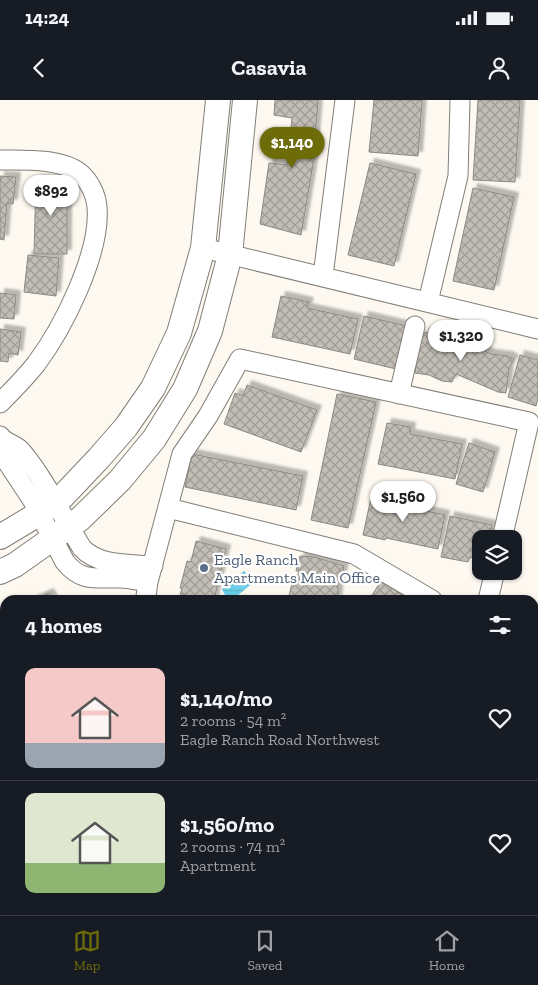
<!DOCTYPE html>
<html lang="en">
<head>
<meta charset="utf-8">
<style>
	:root { --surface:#171b24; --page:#20242c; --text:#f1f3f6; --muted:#9ea1a6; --line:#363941; --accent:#6e6b09 }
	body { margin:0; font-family:"Zilla Slab",serif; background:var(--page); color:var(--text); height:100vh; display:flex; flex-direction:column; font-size:19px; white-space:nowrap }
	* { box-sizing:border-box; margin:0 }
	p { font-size:16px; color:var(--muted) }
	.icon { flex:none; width:28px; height:28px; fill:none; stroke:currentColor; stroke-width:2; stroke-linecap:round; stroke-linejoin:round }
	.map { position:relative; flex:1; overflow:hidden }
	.drawer { position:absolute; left:0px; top:495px; width:539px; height:320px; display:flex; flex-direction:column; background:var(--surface); border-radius:15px 15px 0 0; box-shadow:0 1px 4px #0004 }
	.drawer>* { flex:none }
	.fabs { position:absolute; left:472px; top:430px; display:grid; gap:10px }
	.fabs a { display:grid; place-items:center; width:50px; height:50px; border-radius:10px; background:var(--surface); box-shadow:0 1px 4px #0004; font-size:25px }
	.price { position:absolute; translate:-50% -42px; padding:0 11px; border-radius:18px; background:#fff; color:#222; font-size:16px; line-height:32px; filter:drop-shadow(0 1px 2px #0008) }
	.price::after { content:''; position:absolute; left:50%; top:30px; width:15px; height:11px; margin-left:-8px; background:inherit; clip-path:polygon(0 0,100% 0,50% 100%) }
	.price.selected { background:var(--accent); color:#fff }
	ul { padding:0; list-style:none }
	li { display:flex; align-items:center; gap:15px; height:125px; padding:0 25px }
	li+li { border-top:1px solid var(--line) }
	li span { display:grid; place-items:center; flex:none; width:140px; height:100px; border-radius:10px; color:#555 }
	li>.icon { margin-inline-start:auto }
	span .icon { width:60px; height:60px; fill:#fffc; stroke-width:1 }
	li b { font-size:21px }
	h2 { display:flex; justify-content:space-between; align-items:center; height:60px; padding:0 25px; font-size:21px }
	.status { display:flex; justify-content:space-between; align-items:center; height:35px; padding:0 25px; background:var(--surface); direction:ltr }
	.status svg { height:14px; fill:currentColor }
	header { display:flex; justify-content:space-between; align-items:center; height:65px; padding:0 25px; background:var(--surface); font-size:22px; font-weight:700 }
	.tab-bar { display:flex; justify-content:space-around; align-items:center; height:70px; border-top:1px solid var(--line); background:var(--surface); font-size:14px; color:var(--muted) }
	.tab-bar a { display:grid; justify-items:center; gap:2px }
	.tab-bar .selected { color:var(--accent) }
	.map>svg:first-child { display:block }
</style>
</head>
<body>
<div class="status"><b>14:24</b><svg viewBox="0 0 49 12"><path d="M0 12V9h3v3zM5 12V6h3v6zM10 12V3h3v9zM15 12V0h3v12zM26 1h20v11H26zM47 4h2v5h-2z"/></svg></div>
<header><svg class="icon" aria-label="back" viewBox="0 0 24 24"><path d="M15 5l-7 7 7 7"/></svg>Casavia<svg class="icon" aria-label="person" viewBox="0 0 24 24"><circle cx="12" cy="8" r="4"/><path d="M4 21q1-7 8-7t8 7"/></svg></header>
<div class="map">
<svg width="538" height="815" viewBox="0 0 538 815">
	<defs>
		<pattern id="park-tufts" width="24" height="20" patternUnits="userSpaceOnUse" patternTransform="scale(1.25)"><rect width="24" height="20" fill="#fbdea5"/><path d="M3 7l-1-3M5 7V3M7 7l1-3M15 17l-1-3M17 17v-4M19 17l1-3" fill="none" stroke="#d8bf8e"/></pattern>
		<pattern id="water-rules" width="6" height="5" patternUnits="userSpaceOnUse" patternTransform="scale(1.25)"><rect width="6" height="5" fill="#6bcfe9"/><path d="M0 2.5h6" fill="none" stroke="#5eb2c8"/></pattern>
		<pattern id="building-cross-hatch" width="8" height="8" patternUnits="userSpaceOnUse" patternTransform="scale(1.25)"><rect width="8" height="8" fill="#c2beb7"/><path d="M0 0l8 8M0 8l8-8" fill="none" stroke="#9f9b95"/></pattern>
		<filter id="shadow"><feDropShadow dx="4.5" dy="-4.5" stdDeviation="1" flood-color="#0004"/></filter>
	</defs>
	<rect width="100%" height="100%" fill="#fdf9f1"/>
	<path fill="#f5eddf" d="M538,675V815H506L507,810H534V694Z"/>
	<path fill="url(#park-tufts)" d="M5,693V777L0,767V696Z
		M22,810H101L104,815H25Z"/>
	<path fill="url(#water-rules)" d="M244,471L254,482L232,500L226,497L222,489Z"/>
	<path fill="url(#building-cross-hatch)" stroke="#8d8982" filter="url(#shadow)" d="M275,0H318L313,64L301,135L260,124L269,63L287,65L292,18L274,15Z
		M374,0H422L418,56L369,52Z
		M478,0H520L515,82L473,80Z
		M370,63L416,74L394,166L348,155Z
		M0,76L16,77L13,104L7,103L4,140L0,139Z
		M36,80H67V154H34Z
		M473,88L514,97L494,190L453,181Z
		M28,155L59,158L56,196L24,192Z
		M0,193L16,195L14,219L0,218Z
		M281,196L309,202L307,208L358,219L350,254L272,237Z
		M364,216L407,226L396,269L354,259Z
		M0,229L21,232L18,255L9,253L8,262L0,261Z
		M425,232L463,237L462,245L476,247L491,254L508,256L514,259L509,269L506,293L498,292L456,274L452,282L442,281L429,275L415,273L418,246Z
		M520,255L538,260V298L536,306L508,297Z
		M247,285L317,310L301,352L224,324L235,293L243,296Z
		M337,294L376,302L348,428L311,420Z
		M387,323L411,327L410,334L462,344L455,379L378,364Z
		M469,343L495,352L483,392L456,384Z
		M192,354L303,376L296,410L185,387Z
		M372,393L395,398L394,404L445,415L438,449L386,438L385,440L363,435Z
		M450,416L492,425L489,439H481V459L470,457L468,462L441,457Z
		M196,441L226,449L214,500H183L184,495L180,494L182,489L180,488L187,461L191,462Z
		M300,456L314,457L344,466L341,481L338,480V494L337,500H289L291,496H289L292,483H294L295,478H297L299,471H296Z
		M381,481L410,500H369Z
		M49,493L53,500H33Z
		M0,608L5,619V682L0,685Z
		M0,764L5,773V810H26L28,815H0Z
		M113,810H141L131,815H116Z
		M238,810H274L276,813L278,812L280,815H240Z"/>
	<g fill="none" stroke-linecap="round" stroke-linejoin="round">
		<defs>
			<path id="minor" d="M0,60C24,60 62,58 81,74C90,82 96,95 97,107C101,153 63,228 36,264C25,278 13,290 0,303
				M203,148L538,229
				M323,176L345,0
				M428,202L458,76L460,0
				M399,294L415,226
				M0,336C7,345 16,344 22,352C46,381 62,416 82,448C98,466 130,464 153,466
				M4,342L6,360L33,401L65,462C82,483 97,477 120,478C130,478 139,481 148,482
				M168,408L354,454L432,500
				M148,500L146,496L148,482L182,354L208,316L240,259L529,322L502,439
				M488,500L495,471
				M0,581L5,579
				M534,692L538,681
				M185,810L187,815
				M339,815L342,810
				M500,815L501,810"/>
			<path id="major" d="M0,437L40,413L63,396L99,358L126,327L153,288L179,233L203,148L218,0
				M0,472L15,465L80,419L120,380L154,339L185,289L210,231L230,155L245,0"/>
		</defs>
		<use href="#minor" stroke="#817e77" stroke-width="21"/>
		<use href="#major" stroke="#817e77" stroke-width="26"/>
		<use href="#minor" stroke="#fff" stroke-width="19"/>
		<use href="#major" stroke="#fff" stroke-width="24"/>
	</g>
	<circle fill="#5c6f8a" stroke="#fff" stroke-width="2" cx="204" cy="468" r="5"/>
	<g text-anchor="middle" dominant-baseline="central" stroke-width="4.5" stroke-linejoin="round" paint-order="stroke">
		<g font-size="16" fill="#4e5e75" stroke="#fff" text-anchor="start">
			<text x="214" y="459">Eagle Ranch<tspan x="214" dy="18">Apartments Main Office</tspan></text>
		</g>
	</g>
</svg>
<div class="fabs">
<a><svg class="icon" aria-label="layers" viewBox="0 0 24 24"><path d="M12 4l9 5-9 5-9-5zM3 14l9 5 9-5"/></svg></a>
</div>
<b class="price selected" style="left:292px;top:69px">$1,140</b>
<b class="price" style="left:51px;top:117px">$892</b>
<b class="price" style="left:461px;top:262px">$1,320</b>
<b class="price" style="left:403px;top:423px">$1,560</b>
<section class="drawer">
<h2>4 homes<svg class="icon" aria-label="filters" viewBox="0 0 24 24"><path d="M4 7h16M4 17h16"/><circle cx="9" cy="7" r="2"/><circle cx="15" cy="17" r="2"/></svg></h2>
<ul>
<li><span style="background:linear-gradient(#f6c9c9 75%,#9aa5b1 0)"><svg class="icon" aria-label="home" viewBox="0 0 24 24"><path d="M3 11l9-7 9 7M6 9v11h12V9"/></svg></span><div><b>$1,140/mo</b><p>2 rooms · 54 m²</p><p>Eagle Ranch Road Northwest</p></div><svg class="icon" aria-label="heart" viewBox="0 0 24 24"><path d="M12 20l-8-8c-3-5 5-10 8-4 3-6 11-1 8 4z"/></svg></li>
<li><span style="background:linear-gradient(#dfe7d0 70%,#8fb573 0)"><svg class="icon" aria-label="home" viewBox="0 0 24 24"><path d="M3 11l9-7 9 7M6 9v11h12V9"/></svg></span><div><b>$1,560/mo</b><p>2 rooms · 74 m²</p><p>Apartment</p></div><svg class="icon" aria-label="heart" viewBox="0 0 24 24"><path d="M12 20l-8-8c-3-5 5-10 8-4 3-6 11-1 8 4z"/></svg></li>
</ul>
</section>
</div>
<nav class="tab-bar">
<a class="selected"><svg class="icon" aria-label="map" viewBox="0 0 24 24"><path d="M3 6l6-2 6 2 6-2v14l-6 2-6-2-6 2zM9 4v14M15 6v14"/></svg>Map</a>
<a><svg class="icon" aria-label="saved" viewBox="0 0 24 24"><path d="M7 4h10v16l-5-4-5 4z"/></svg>Saved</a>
<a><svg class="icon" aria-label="home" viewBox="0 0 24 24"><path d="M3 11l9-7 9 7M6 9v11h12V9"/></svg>Home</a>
</nav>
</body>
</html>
